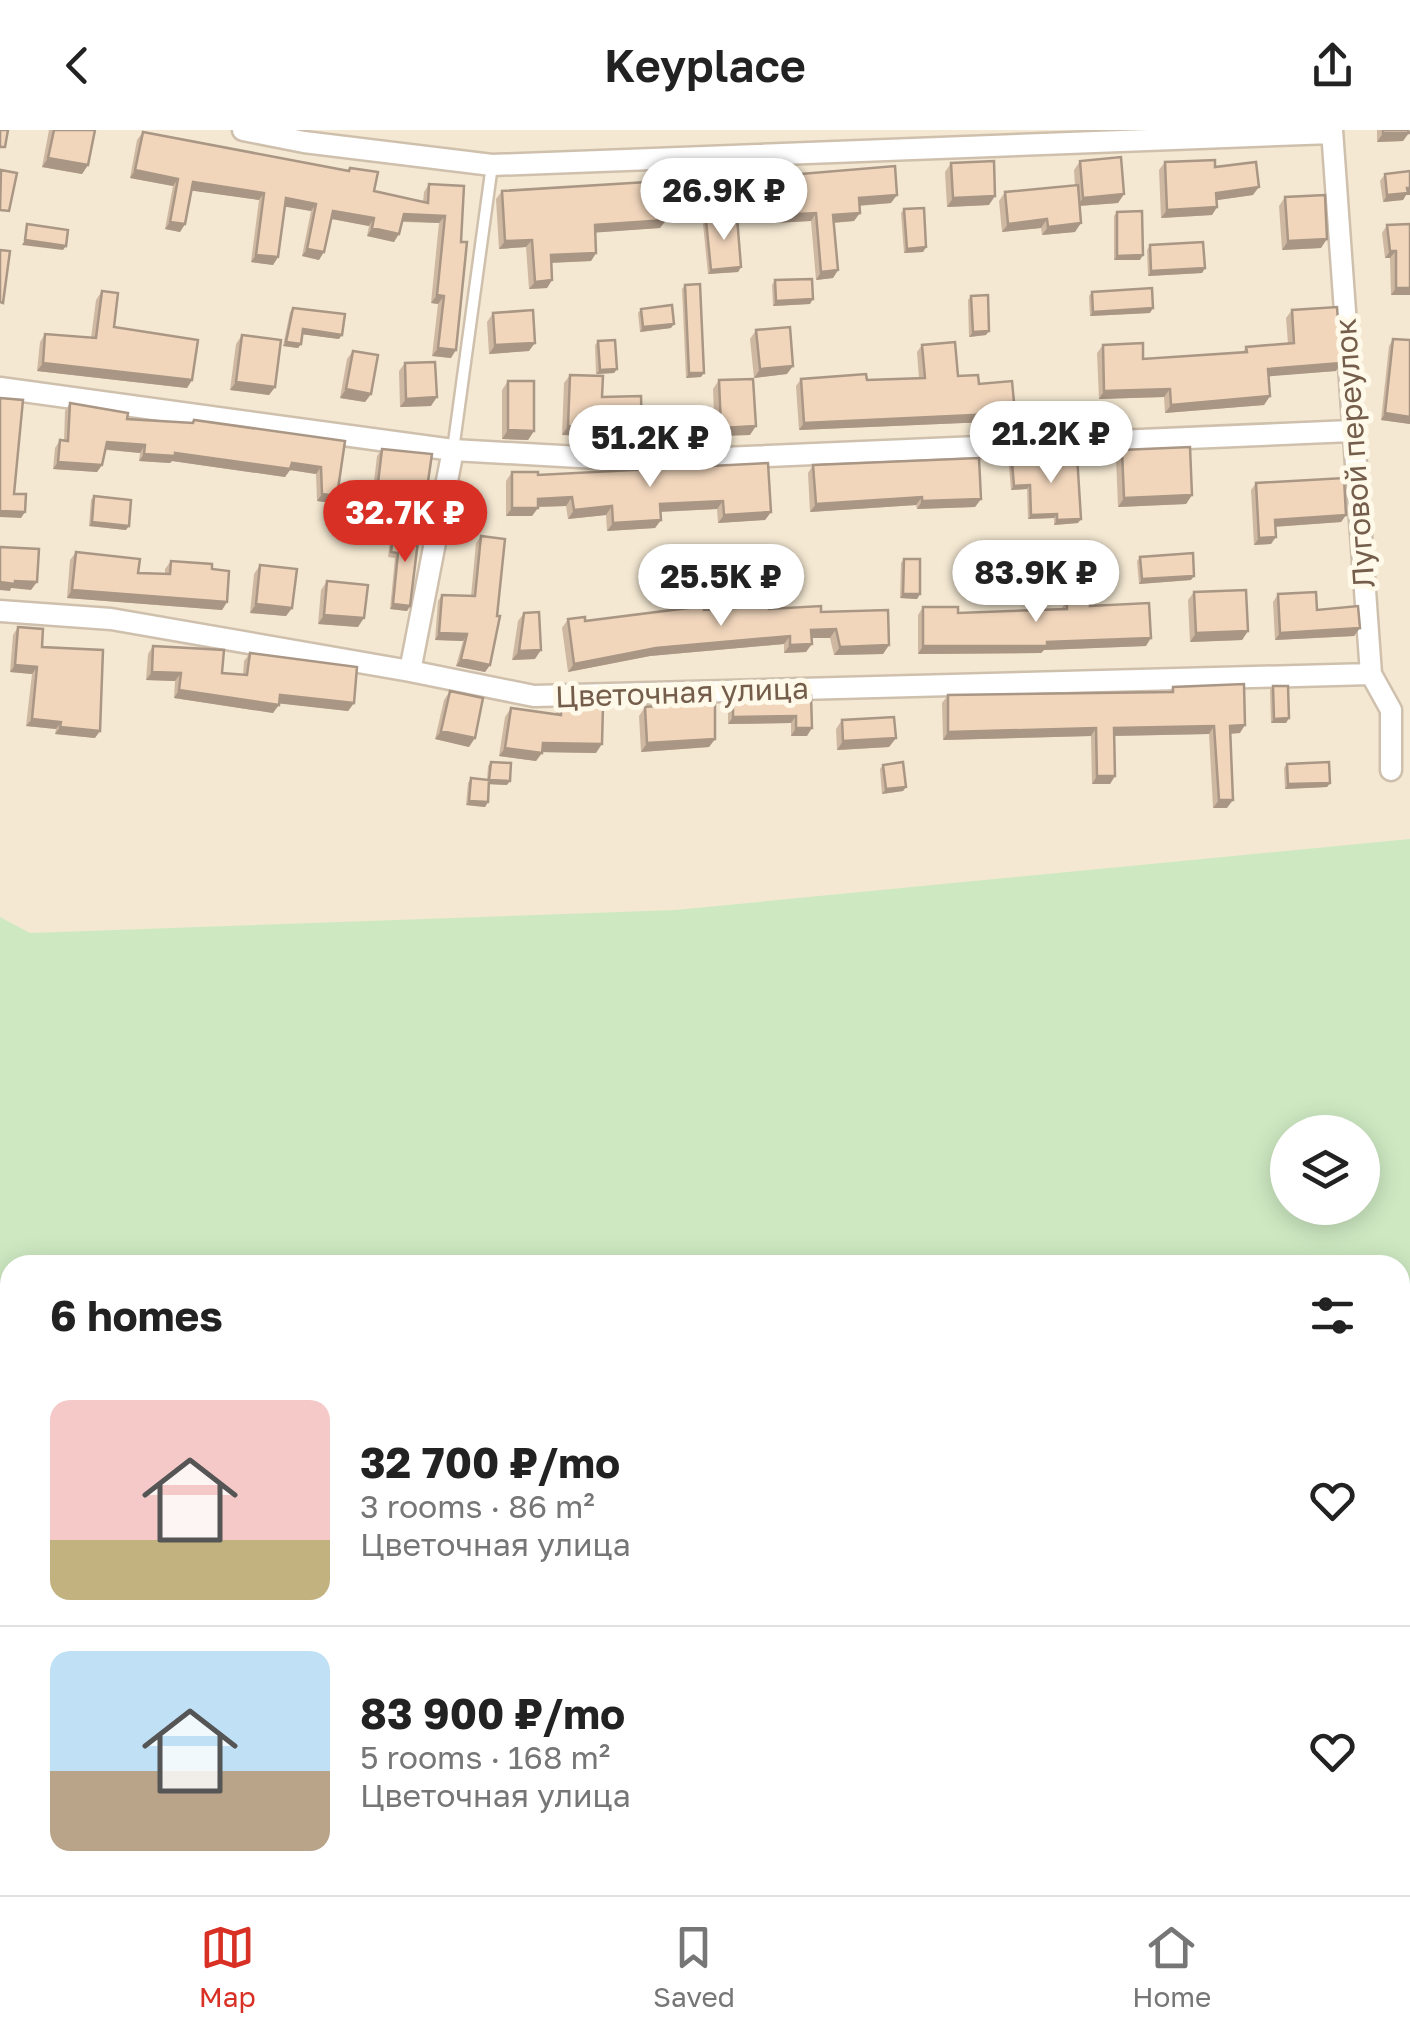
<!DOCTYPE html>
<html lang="en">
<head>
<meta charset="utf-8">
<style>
	:root { --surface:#fff; --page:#f6f6f6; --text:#222; --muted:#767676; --line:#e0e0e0; --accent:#d93025 }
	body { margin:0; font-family:"Golos Text",sans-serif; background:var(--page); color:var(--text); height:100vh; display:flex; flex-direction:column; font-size:38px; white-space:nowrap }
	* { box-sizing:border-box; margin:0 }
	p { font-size:32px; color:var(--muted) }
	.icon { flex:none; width:55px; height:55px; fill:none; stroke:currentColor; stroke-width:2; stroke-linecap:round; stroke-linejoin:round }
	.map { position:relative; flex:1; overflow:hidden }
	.drawer { position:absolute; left:0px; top:1125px; width:1410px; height:640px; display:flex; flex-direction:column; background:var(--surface); border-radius:30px 30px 0 0; box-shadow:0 5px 25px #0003 }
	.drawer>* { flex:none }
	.fabs { position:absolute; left:1270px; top:985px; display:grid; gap:20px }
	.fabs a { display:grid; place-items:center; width:110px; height:110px; border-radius:50%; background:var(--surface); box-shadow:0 5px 25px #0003; font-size:50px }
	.price { position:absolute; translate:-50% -85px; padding:0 22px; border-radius:35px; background:#fff; color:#222; font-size:32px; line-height:65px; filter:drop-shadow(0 2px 5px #0008) }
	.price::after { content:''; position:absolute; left:50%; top:60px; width:30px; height:22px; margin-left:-15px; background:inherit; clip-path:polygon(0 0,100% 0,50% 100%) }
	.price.active { background:var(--accent); color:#fff }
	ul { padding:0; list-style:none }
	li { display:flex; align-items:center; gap:30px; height:250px; padding:0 50px }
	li+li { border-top:2px solid var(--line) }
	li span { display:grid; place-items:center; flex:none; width:280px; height:200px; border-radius:20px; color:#555 }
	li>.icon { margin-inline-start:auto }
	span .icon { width:120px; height:120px; fill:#fffc; stroke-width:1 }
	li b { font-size:42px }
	h2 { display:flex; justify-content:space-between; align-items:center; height:120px; padding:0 50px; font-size:42px }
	header { display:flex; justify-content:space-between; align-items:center; height:130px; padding:0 50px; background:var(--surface); font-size:45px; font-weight:600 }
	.dock { display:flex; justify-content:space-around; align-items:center; height:140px; border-top:2px solid var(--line); background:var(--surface); font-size:28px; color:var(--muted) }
	.dock a { display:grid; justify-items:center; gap:5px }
	.dock .active { color:var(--accent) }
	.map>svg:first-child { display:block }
</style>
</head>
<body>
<header><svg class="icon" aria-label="back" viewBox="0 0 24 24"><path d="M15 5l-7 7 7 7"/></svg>Keyplace<svg class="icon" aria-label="share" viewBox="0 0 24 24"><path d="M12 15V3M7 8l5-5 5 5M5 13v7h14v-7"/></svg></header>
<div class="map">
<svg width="1410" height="1765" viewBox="0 0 1410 1765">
	<rect width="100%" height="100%" fill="#fcf5e4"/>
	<path fill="#f4e8d2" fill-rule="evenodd" d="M0,0H1410V1765H0ZM1288,1002H1362V1078H1288ZM10,1135H1400V1755H10Z"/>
	<path fill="#cee9c2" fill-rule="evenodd" d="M1410,709V1765H0V787L30,803L675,780ZM1288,1002H1362V1078H1288ZM10,1135H1400V1755H10Z"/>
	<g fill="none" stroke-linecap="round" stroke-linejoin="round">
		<defs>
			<path id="lane" d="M453,320L492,35
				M0,1658L10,1660
				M555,1755L613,1765"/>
			<path id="street" d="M243,0L304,12L492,35L1332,3
				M1332,0L1371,544L1391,580V640
				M0,258L453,320L651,331L1351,301
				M0,481L111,489L410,541L534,566L1371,544
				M410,541L453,320"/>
		</defs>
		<use href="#lane" stroke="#cfc0ad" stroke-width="15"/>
		<use href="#street" stroke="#cfc0ad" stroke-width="25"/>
		<use href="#lane" stroke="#fff" stroke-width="10"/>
		<use href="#street" stroke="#fff" stroke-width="20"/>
	</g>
	<path fill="#cfb8a2" d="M49,0H95L88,35L82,44L42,37Z
		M1377,0H1408L1403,11L1377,12Z
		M143,2L348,40L350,38L374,61L423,72L424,62L429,54L464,56L451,228L432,226L438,174L431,173L439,93L402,92L394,112L367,106L369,96L331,89L319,130L302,126L311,81L285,76L278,127L273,135L251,132L259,70L191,60L185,94L180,102L165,99L173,56L130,48L137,10Z
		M1080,31L1124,64L1118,73L1080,76L1075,102L1042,105L1041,98L1002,102L999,71L1005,62L1075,56L1074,40Z
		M1165,32L1215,37L1253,65L1217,70V77L1212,85L1161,88L1159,40Z
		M951,33L989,75L947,77L945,42Z
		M1385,44L1406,65L1403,70L1383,72L1380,51Z
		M728,50L891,73L859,76L854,91L834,93L838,140L833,148L816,150L811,91L773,93V79L726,84L723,58Z
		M502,61L666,90L660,98L596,102V123L591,131L551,133L552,150L547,158L529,159L526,117L499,119L496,69Z
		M1285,67L1321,118L1282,120L1279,76Z
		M904,79L926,117L923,122L904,123L901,83Z
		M1117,82L1140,130H1114V86Z
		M706,90L741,137L738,142L708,144L703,94Z
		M1387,95L1410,165H1391L1390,128H1385L1382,103Z
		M1150,115L1205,138L1202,143L1148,146L1147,120Z
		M775,150L810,174L773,176L772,155Z
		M685,155L701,247L686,248L682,159Z
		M102,161L114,197L192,250L187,258L37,241L40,212L45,204L91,208L96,170Z
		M1092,162L1150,183L1090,186L1089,166Z
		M971,166L986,205L969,207L968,170Z
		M293,178L339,209L302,204L301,214L298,218L283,216L290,182Z
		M641,179L671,198L640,202L638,183Z
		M1292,180L1336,241L1268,246L1270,266L1264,275L1165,283L1164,267L1099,269L1097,223L1103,215L1143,229L1243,222L1246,217L1288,214L1286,188Z
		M493,183L529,221L489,224L487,192Z
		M756,200L787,244L754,248L750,209Z
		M242,205L275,257L269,265L230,260L236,214Z
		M1393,209L1410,210V294L1381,290L1389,216Z
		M598,211L617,239L614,243L596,244L595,215Z
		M922,215L958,246L979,254L1010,291L799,300L796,256L801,249H919L917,222Z
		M353,221L371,264L365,272L340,268L347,229Z
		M405,233L431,276L400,277L399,241Z
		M570,245L602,267L642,299L636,307L562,305L564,253Z
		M719,250L750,305L715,306L713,259Z
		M508,251L534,301L528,310L502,309V260Z
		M70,273L127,289L192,293L194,290L345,311L332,373L317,371L316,344L290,340L285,347L172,331L170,333L139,331L140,323L106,320L102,335L97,342L53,339L55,318L60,310L64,311L65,281Z
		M382,319L419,386H394L395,379L371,377L377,326Z
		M1122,320L1192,365L1186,374L1118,377L1116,328Z
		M1053,326L1078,393L1054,395V388L1028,389L1027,359L1011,360L1009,336L1012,332L1051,329Z
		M768,333L771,382L765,390L718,393L717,379L660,382L661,390L655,398L607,401L606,385L568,389L566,376L538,377L532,386H506V351L512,342L538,345Z
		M813,335L981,369L975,377L917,379L916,375L810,382L808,343Z
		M1256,353L1346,385L1341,392L1275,397L1271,414L1254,415L1251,360Z
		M94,366L126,400L89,396L91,370Z
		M394,400L410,476L407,481L390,479L395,428L388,427L391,404Z
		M481,406L490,535L485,542L456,536L463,511L435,510L438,471L442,465L471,466L476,413Z
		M76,422L138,443L165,444V439L171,431L212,439L227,472L222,480L67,468L70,430Z
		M1140,427L1191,450L1139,454L1137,431Z
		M904,429L920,464L917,469L900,468L901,433Z
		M260,435L292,478L286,486L250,483L254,444Z
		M327,451L358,497L318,494L321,460Z
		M1194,462L1248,501L1242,510L1190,512L1188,470Z
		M1278,464L1317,480L1360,498L1354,506L1275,510L1273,472Z
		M1067,471L1090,476L1146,516L1044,520L1041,523L918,524V485L923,477L958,483L1061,479Z
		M769,479L821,482L889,515L883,524L834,525L830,508H812L806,522L784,523V514L650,526L568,542L562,498L568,489L585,491L704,480Z
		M524,483L535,529L512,530L518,491Z
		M18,497L42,517L95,608L55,604L56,599L26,596L32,544L10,542L13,505Z
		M153,516L222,543L243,545L244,531L250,523L354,573L348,581L279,573L273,583L174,568L175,551L146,550L148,524Z
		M1273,556L1289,588L1286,593H1271L1270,560Z
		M1173,557L1240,603L1230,604L1227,678H1213L1209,604L1115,606V646L1110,654H1092L1091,606L943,610L942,573L948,565L1169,562Z
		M450,561L469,617L435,609L444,570Z
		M811,565L807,606H791V593L728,594V575L733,567Z
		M561,576L596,623L542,622L536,631L499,626L505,587L511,578L555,584Z
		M645,577L715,609L709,617L641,622L639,586Z
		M842,590L896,608L889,617L837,620L836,599Z
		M491,632L507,655L489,654L488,672L485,677L466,675L468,653L471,648L487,650L488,636Z
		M1287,634L1330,653L1327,657L1285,659L1284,638Z
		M883,635L906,657L903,661L882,664L880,639Z"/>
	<path fill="#a99684" d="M1383,3H1409L1403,11L1377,12Z
		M48,28L88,35L82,44L42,37Z
		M135,40L178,49L173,56L130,48Z
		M193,52L264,63L259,70L187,60Z
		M1259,57L1253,65L1211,71L1216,63Z
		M1407,58H1410V65H1406L1403,70L1383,72L1387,65Z
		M1124,64L1118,73L1077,76L1083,68Z
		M897,65L891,73L853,76L859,68Z
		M995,66L989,75L947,77L953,68Z
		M286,68L316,74L311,81L281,76Z
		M778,71L773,79L726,84L731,76Z
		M1217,77L1212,85L1161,88L1167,80Z
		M333,81L374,88L369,96L327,88Z
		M816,83L811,91L773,93L778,85Z
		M860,83L854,91L828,93L833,85Z
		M404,84L445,86L439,93L399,91Z
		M1047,89L1041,98L1002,102L1008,94Z
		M666,90L660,98L590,103L595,95Z
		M170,92L185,94L180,102L165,99Z
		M1081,93L1075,102L1042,105L1048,97Z
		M372,98L399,104L394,112L367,106Z
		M1327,109L1321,118L1282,120L1288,111Z
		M25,110L66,116L63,120L22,115Z
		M532,110L526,117L499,119L505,111Z
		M926,117L923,122L904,123L907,119Z
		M307,119L324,122L319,130L302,126Z
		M1390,121H1396L1390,128H1385Z
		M596,123L591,131L545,133L551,125Z
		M256,125L278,127L273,135L251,132Z
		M1143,125L1140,130H1114L1117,126Z
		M741,137L738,142L708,144L711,140Z
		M1205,138L1202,143L1148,146L1151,141Z
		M838,140L833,148L816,150L821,142Z
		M552,150L547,158L529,159L535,152Z
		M1396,158H1410V165H1391Z
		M437,165L444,166L438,174L431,173Z
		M813,169L810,174L773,176L776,171Z
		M1153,178L1150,183L1090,186L1093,182Z
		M674,194L671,198L640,202L643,197Z
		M303,199L342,205L339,209L300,204Z
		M989,201L986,205L969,207L973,202Z
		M286,212L301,214L298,218L283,216Z
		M535,213L529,221L489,224L495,215Z
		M438,218L456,220L451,228L432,226Z
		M43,233L192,250L187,258L37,241Z
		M1341,233L1336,241L1262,247L1268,239Z
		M793,236L787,244L754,248L760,239Z
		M617,239L614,243L596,244L600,240Z
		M689,243H704L701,247L686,248Z
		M236,252L275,257L269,265L230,260Z
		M346,259L371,264L365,272L340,268Z
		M1170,259L1164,267L1099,269L1104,261Z
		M1270,266L1264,275L1165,283L1171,275Z
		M437,267L431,276L400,277L406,269Z
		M1015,283L1010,291L799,300L804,293Z
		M1385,283L1410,287V294L1381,290Z
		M568,296L642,299L636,307L562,305Z
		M756,296L750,305L715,306L721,298Z
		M508,300L534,301L528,310L502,309Z
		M107,312L145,315L140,323L102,319Z
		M175,323L292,333L321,337L316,344L290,340L285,347L172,331L170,333L139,331L144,324Z
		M58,332L102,335L97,342L53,339Z
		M1030,355L1027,359L1011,360L1014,356Z
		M322,364L337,366L332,373L317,371Z
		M1192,365L1186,374L1118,377L1124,368Z
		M572,367L566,376L532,377L538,369Z
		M922,367L916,375L810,382L816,374Z
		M981,369L975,377L917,379L922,371Z
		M376,370L400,372L395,379L371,377Z
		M723,371L717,379L654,382L660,374Z
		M612,376L606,385L568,389L574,380Z
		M512,378H538L532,386H506Z
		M424,379L419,386H394L399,380Z
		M0,381L25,382L21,388L0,387Z
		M771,382L765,390L718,393L724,385Z
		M1057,384L1054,388L1028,389L1031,385Z
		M1346,385L1341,392L1270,397L1275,390Z
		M1081,389L1078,393L1054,395L1057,390Z
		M661,390L655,398L607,401L613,393Z
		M92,392L129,396L126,400L89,396Z
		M1276,407L1271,414L1254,415L1259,408Z
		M1194,446L1191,450L1139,454L1142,449Z
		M15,451L37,452L31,460L11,458L10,461L0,460V452Z
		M72,460L227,472L222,480L67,468Z
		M903,464H920L917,469L900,468Z
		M256,474L292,478L286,486L250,483Z
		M393,474L410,476L407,481L390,479Z
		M324,485L364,488L358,497L318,494Z
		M1360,498L1354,506L1275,510L1280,503Z
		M836,499L830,508H806L811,500Z
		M1248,501L1242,510L1190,512L1196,503Z
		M439,503L467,504L463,511L435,510Z
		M790,506L784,514L650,526L568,542L574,534L656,518Z
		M1151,508L1146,516L1044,520L1041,523L918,524L923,516Z
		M812,514L806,522L784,523L790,515Z
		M889,515L883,524L834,525L840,517Z
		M541,520L535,529L512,530L519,521Z
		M461,529L490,535L485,542L456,536Z
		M15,535L37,537L32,544L10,542Z
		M152,542L181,543L175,551L146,550Z
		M179,560L279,575L273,583L174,568Z
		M280,565L354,573L348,581L275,573Z
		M796,586L791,593L728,594L733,587Z
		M1289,588L1286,593H1271L1274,589Z
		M32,589L61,592L56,599L26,596Z
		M1245,595L1240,603L1224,604L1230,596Z
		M1214,596L1209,604L1109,606L1114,598Z
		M60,597L100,601L95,608L55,604Z
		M796,598H812L807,606H791Z
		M1096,598L1091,606L943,610L948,602Z
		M441,601L475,608L469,617L435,609Z
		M896,608L889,617L837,620L843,611Z
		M715,609L709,617L641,622L647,613Z
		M543,613L602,614L596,623L537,622Z
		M505,618L542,623L536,631L499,626Z
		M1097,646H1115L1110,654H1092Z
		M489,650L510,651L507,655L486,654Z
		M1330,653L1327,657L1285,659L1288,654Z
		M906,657L903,661L882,664L886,659Z
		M1219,670H1233L1227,678H1213Z
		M469,671L488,672L485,677L466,675Z"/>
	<path fill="#f1d6bc" stroke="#a99684" stroke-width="2.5" d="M0,0H8L5,17H0Z
		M54,0H95L88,35L48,28Z
		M1383,0H1408L1409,3H1383Z
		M143,2L349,41L350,38L378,42L374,61L428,73L429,54L464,56L461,112H467L456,220L438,218L444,166L437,165L445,86L404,84L399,104L372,98L374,88L333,81L324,122L307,119L316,74L286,68L278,127L256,125L264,63L193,52L185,94L170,92L178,49L135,40Z
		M1121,27L1124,64L1083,68L1080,31Z
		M1215,30V37L1256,32L1259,57L1216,63L1217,77L1167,80L1165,32Z
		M994,31L995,66L953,68L951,33Z
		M895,36L897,65L859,68L860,83L833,85L838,140L821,142L816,83L778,85V71L731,76L728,50Z
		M1,40L17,43L9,81L0,80Z
		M1410,41V58H1407L1408,63L1387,65L1385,44Z
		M663,51L666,90L595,95L596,123L551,125L552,150L535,152L532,110L505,111L502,61Z
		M1078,55L1081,93L1048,97L1047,89L1008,94L1005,62Z
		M1325,65L1327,109L1288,111L1285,67Z
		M924,78L926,117L907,119L904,79Z
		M1142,81L1143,125L1117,126V82Z
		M737,87L741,137L711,140L706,90Z
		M27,94L68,100L66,116L25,110Z
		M1410,94V158H1396V121H1390L1387,95Z
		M1203,112L1205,138L1151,141L1150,115Z
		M0,120L10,121L3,173L0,172Z
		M812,149L813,169L776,171L775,150Z
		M700,154L704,243H689L685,155Z
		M1152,158L1153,178L1093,182L1092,162Z
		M102,161L118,163L114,197L198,210L192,250L43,233L45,204L96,208Z
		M988,165L989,201L973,202L971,166Z
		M672,175L674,194L643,197L641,179Z
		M1337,177L1341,233L1268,239L1270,266L1171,275L1170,259L1104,261L1103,215L1143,213V229L1247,222L1246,217L1294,213L1292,180Z
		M293,178L345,184L342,205L303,199L301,214L286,212Z
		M533,180L535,213L495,215L493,183Z
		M790,197L793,236L760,239L756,200Z
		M242,205L281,210L275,257L236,252Z
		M1393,209L1410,210V287L1385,283Z
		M615,210L617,239L600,240L598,211Z
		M955,212L958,246L978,245L979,254L1012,251L1015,283L804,293L801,249L866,244L867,250L925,248L922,215Z
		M353,221L378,225L371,264L346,259Z
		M435,232L437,267L406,269L405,233Z
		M570,245L603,246L602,267L641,266L642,299L568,296Z
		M753,249L756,296L721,298L719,250Z
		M508,251H534V301L508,300Z
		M0,268L23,270L14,364H26L25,382L0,381Z
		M70,273L128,283L127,289L193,293L194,290L345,311L337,366L322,364L321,337L292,333L290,339L175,323V326L144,324L145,315L107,312L102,335L58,332L60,310L68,311Z
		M1190,317L1192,365L1124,368L1122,320Z
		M382,319L432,324L424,379L399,380L400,372L376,370Z
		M1077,325L1081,389L1057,390V384L1031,385L1030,355L1014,356L1012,332L1054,329L1053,326Z
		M979,328L981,369L922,371V367L816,374L813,335Z
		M768,333L771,382L724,385L723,371L660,374L661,390L613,393L612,376L574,380L572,367L538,369V378H512V342H538V345Z
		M1344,348L1346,385L1275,390L1276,407L1259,408L1256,353Z
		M94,366L131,370L129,396L92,392Z
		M394,400L419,403L410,476L393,474L398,423L391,422Z
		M481,406L505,409L497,486H500L490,535L461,529L467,504L439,503L442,465L475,466Z
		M0,417L39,419L37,452L15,451V454L0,452Z
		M76,422L140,429L138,443L170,444L171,431L212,434V439L229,441L227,472L72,460Z
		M1193,423L1194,446L1142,449L1140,427Z
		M904,429H920V464H903Z
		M260,435L297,439L292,478L256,474Z
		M327,451L368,455L364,488L324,485Z
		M1246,460L1248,501L1196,503L1194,462Z
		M1316,462L1317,480L1358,476L1360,498L1280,503L1278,464Z
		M1090,470V476L1149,473L1151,508L1047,512V516H923V477H958V483L1067,479V471Z
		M704,476V480L769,476V479L821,476V482L888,480L889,515L840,517L836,499L811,500L812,514L790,515V506L656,518L574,534L568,489L585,487V491Z
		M539,482L541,520L519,521L524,483Z
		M18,497L43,499L42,517L103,520L100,601L60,597L61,592L32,589L37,537L15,535Z
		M153,516L224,520L222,543L247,545L250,523L357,537L354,573L280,565L279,575L179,560L181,543L152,542Z
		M1244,554L1245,595L1230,596L1233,670H1219L1214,596L1114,598L1115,646H1097L1096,598L948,602V565L1173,562V557Z
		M1273,556H1288L1289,588L1274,589Z
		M450,561L483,568L475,608L441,601Z
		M811,565L812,598H796V586L733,587V567Z
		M715,571V609L647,613L645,577Z
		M561,576H603L602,614L543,613L542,623L505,618L511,578L561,585Z
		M894,587L896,608L843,611L842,590Z
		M491,632L511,633L510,651L489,650Z
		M903,632L906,657L886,659L883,635Z
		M1329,632L1330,653L1288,654L1287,634Z
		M471,648L489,650L488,672L469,671Z"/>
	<g text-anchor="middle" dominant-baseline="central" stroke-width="10" stroke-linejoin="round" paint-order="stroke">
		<g font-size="30" fill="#745d4a" stroke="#fff9ea">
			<text transform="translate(1354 323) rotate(-94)">Луговой переулок</text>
			<text transform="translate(682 562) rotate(-2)">Цветочная улица</text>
		</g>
	</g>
</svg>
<div class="fabs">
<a><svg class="icon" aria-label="layers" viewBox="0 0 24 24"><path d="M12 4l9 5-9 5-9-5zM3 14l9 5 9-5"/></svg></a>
</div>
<b class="price" style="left:724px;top:113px">26.9K ₽</b>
<b class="price" style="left:1051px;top:356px">21.2K ₽</b>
<b class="price" style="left:650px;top:360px">51.2K ₽</b>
<b class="price active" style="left:405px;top:435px">32.7K ₽</b>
<b class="price" style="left:1036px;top:495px">83.9K ₽</b>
<b class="price" style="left:721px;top:499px">25.5K ₽</b>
<section class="drawer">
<h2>6 homes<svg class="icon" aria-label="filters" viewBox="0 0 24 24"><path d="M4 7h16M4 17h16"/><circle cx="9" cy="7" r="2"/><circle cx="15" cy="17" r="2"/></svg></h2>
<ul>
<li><span style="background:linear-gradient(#f6c9c9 70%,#c2b280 0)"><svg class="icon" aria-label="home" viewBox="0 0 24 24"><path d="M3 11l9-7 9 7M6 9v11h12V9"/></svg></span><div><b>32 700 ₽/mo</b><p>3 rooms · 86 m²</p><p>Цветочная улица</p></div><svg class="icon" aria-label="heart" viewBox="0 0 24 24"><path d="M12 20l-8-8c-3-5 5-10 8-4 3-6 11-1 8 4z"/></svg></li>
<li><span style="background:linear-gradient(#bfe0f5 60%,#b9a48a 0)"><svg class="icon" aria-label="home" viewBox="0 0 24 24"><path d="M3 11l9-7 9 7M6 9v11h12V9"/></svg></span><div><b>83 900 ₽/mo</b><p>5 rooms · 168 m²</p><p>Цветочная улица</p></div><svg class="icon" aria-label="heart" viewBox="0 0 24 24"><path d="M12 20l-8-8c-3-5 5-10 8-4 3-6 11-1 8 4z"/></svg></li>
</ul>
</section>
</div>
<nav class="dock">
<a class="active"><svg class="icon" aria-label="map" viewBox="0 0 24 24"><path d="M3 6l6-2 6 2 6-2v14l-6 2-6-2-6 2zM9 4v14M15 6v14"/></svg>Map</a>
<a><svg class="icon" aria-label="saved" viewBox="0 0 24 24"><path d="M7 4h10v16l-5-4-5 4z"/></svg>Saved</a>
<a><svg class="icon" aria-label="home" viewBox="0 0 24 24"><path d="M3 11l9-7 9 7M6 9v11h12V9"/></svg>Home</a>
</nav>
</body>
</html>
